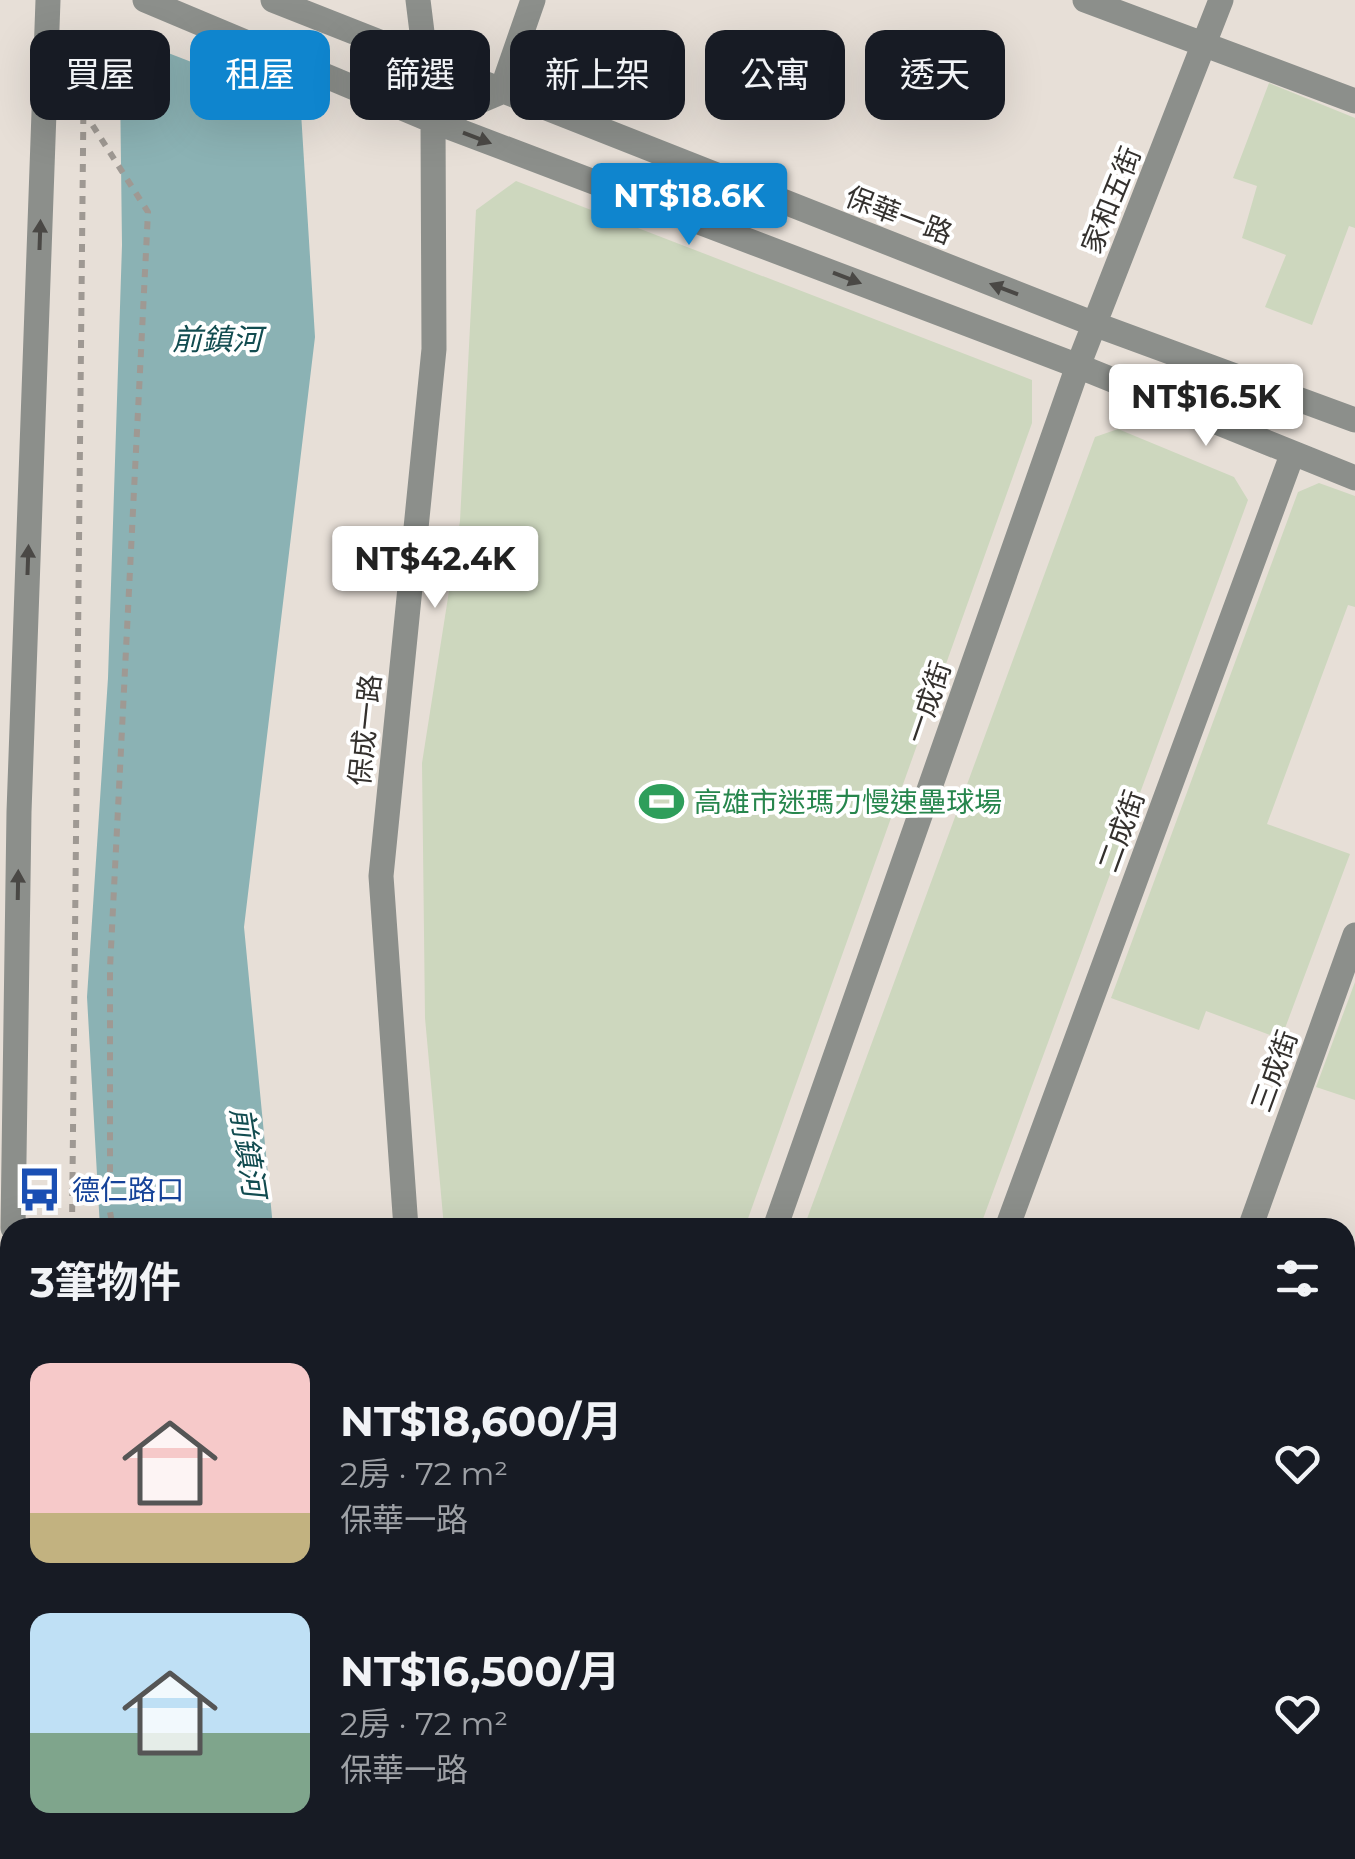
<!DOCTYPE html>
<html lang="zh-TW">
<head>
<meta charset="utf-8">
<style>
	:root { --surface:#171b24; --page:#20242c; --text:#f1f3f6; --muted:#9ea1a6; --accent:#0f85ce }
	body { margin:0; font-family:Montserrat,"Noto Sans TC",sans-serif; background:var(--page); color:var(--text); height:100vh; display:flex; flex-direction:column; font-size:38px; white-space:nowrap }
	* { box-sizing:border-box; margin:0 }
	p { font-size:32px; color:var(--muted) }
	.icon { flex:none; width:55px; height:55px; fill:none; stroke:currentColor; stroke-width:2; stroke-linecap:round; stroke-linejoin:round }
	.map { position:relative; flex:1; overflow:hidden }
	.drawer { position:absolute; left:0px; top:1218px; width:1355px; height:642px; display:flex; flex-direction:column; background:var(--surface); border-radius:30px 30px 0 0; box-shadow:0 10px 40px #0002 }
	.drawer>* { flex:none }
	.guide { position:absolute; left:30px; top:30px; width:1295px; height:90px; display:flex; gap:20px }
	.price { position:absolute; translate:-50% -85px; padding:0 22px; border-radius:10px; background:#fff; color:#222; font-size:32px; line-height:65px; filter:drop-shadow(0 2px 5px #0008) }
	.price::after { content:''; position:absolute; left:50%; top:60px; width:30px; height:22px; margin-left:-15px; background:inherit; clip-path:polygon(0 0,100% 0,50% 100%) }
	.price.active { background:var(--accent); color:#fff }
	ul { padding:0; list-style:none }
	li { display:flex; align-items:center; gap:30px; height:250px; padding:0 30px }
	li span { display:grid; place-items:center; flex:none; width:280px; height:200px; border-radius:20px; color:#555 }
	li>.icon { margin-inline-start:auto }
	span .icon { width:120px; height:120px; fill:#fffc; stroke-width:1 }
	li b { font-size:42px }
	h2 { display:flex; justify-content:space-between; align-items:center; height:120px; padding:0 30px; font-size:42px }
	.pill { padding:0 35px; border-radius:20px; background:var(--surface); box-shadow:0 10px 40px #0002; font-size:35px; line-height:90px }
	.pill.active { background:var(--accent); color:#fff }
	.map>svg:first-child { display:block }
</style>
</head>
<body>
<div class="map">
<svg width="1355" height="1859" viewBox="0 0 1355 1859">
	<rect width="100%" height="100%" fill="#e7dfd7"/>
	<path fill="#ded1e5" d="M0,1719L10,1721V1850H200L206,1859H0Z"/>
	<path fill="#cdd7be" d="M1269,83L1355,118V228L1349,226L1312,325L1265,307L1286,255L1242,238L1257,186L1233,178Z
		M516,181L1032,380V423L745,1227H444L425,1018L422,763L460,521L476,210Z
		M1118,429L1234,477L1248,500L980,1227H804L1095,437Z
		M1319,483L1355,496V607L1348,605L1267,824L1350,854L1281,1039L1206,1011L1199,1030L1111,998L1298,492Z
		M1355,982V1100L1316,1087Z
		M1345,1705L1355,1708V1808L1345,1805Z
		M807,1850H991L988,1859H804Z
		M1046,1850H1216L1213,1859H1043Z"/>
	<path fill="#8bb2b4" d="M119,0H294L315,337L244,927L273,1227L100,1228L87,997L108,678L122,245Z
		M257,1850H418L421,1859H259Z"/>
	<path fill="#e7dfd7" d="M114,0H299L305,106L114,32Z"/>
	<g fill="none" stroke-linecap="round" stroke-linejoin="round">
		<path stroke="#9f9993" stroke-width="6" stroke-dasharray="8 8" stroke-linecap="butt" d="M84,112L148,212L110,968V1212L113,1228
			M72,1228L84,53
			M257,1850L259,1859"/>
		<path stroke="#8c8f8b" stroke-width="25" d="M145,0L433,121L1078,366L1355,478
			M273,0L1094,324L1355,420
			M1085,0L1355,101
			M433,121L501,92L533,0
			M13,1228L19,812L48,0
			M406,1228L381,876L434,349L433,121L418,0
			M775,1228L1078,366L1221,0
			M1007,1228L1292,455
			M1250,1228L1355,935
			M0,1399L10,1309
			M1345,1601L1355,1572
			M1345,1633L1355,1637
			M559,1850L563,1859
			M643,1850L664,1859
			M768,1859L771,1850
			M1018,1859L1021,1850
			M1248,1859L1251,1850"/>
	</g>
	<defs><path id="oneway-solid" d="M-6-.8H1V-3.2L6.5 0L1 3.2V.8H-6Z" transform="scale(2.5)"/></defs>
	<g fill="#4a4845">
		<use href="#oneway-solid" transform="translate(477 138) rotate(21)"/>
		<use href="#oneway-solid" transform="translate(40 235) rotate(-88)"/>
		<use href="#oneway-solid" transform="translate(847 278) rotate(21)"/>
		<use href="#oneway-solid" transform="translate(1004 289) rotate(-159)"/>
		<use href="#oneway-solid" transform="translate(28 560) rotate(-88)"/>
		<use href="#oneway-solid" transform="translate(18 885) rotate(-89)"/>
	</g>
	<defs>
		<symbol id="stadium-bare" viewBox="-9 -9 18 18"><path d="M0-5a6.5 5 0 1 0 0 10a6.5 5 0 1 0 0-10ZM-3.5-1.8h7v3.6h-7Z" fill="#2e9e5b" stroke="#fff" stroke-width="2.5" paint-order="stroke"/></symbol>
		<symbol id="bus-bare" viewBox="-9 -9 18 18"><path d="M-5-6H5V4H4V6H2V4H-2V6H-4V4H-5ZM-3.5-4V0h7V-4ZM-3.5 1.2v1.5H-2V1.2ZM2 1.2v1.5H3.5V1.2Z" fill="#1a4fb4" stroke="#fff" stroke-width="2.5" paint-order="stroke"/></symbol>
	</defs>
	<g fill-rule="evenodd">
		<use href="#stadium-bare" x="630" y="770" width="63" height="63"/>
		<use href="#bus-bare" x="8" y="1158" width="63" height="63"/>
	</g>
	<g text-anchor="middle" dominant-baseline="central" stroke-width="8" stroke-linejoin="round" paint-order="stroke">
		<g font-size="28" fill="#34312e" stroke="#fff">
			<text transform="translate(1111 200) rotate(-68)">家和五街</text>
			<text transform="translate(899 215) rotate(21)">保華一路</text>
			<text transform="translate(928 702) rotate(-71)">一成街</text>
			<text transform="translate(365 730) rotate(-84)">保成一路</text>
			<text transform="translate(1121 831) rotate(-70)">二成街</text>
			<text transform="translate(1274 1071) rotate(-70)">三成街</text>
		</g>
		<g font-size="28" fill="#27864d" stroke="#fff" text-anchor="start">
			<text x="694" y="802">高雄市迷瑪力慢速壘球場</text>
		</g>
		<g font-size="28" fill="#164399" stroke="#fff" text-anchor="start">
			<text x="72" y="1190">德仁路口</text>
		</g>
		<g font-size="30" font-style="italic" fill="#124c50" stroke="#fff">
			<text x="217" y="339">前鎮河</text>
			<text transform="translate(248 1152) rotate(81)">前鎮河</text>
		</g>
	</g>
</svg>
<b class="price active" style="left:689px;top:248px">NT$18.6K</b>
<b class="price" style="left:1206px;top:449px">NT$16.5K</b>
<b class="price" style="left:435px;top:611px">NT$42.4K</b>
<div class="guide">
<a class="pill">買屋</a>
<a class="pill active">租屋</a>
<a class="pill">篩選</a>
<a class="pill">新上架</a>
<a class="pill">公寓</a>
<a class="pill">透天</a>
</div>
<section class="drawer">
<h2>3筆物件<svg class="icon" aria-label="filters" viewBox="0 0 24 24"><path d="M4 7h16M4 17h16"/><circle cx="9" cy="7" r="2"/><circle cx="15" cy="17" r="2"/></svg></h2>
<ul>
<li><span style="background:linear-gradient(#f6c9c9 75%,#c2b280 0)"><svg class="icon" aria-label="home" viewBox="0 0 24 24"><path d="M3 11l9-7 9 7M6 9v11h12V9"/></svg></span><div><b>NT$18,600/月</b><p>2房 · 72 m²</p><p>保華一路</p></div><svg class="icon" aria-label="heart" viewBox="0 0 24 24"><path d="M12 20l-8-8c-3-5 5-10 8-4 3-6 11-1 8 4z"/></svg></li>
<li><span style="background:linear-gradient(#bfe0f5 60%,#7fa58c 0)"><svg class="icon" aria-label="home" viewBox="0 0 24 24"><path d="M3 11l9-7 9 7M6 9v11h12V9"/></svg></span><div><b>NT$16,500/月</b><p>2房 · 72 m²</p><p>保華一路</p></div><svg class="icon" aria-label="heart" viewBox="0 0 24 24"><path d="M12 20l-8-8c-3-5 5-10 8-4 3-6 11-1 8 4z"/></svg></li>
</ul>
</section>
</div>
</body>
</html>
